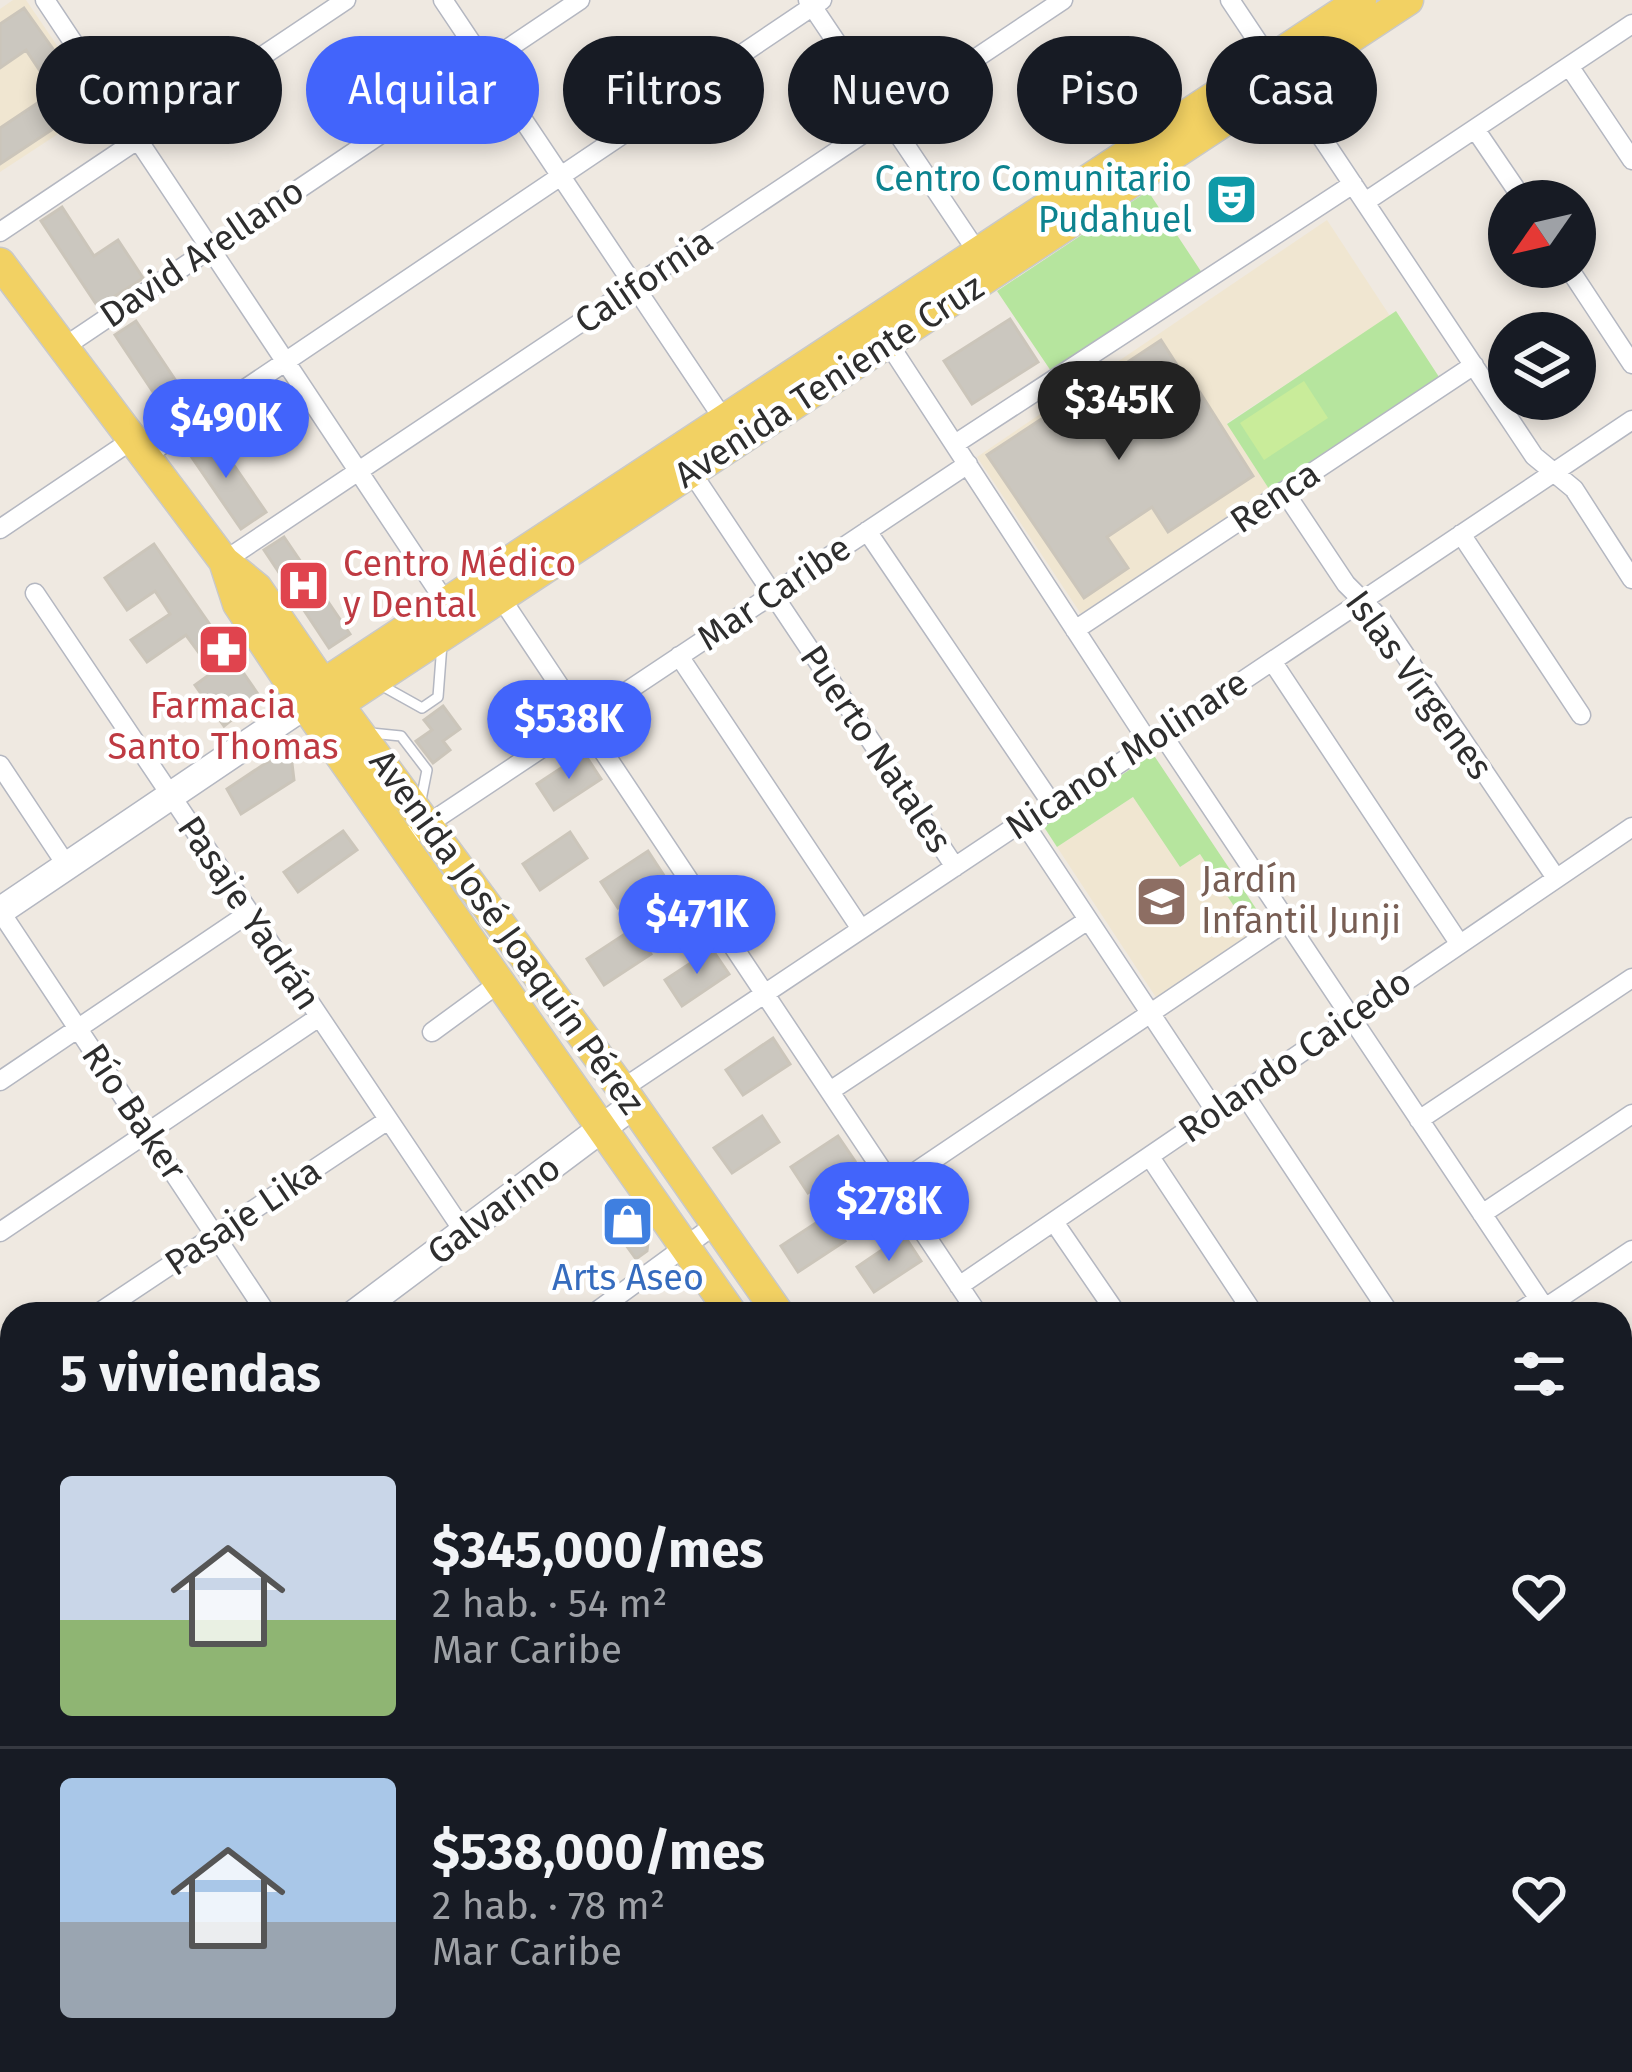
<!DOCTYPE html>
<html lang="es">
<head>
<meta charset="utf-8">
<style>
	:root { --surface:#171b24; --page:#20242c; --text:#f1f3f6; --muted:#9ea1a6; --line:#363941; --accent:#4264fb }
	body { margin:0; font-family:"Fira Sans",sans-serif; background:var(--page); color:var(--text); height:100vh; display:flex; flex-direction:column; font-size:45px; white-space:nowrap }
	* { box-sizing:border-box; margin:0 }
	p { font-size:39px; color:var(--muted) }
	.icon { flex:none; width:66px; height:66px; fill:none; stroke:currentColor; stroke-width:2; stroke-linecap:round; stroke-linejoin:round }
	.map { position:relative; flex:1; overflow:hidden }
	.sheet { position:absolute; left:0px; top:1302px; width:1632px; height:771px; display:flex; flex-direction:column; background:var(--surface); border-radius:36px 36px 0 0; box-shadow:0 6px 18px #0003 }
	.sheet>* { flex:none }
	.guide { position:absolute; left:36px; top:36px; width:1560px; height:108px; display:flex; gap:24px }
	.needle { width:78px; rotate:236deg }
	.fabs { position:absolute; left:1488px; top:180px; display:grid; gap:24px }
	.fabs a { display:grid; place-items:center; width:108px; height:108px; border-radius:50%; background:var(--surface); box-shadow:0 6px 18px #0003; font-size:60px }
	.price { position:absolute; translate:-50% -102px; padding:0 27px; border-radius:42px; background:var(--accent); color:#fff; font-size:39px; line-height:78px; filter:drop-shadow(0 3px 6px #0008) }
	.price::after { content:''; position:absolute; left:50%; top:72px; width:36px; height:27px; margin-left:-18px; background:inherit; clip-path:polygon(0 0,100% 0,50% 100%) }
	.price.on { background:#222; color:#fff }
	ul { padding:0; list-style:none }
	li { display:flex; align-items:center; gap:36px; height:300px; padding:0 60px }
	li+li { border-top:3px solid var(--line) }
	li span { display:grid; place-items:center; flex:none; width:336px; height:240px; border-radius:12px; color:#555 }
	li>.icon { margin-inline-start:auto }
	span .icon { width:144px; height:144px; fill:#fffc; stroke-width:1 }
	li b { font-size:51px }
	h2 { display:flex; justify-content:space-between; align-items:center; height:144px; padding:0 60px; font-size:51px }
	.tag { padding:0 42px; border-radius:54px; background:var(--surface); box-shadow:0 6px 18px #0003; font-size:42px; line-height:108px }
	.tag.on { background:var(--accent); color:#fff }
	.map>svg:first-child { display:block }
</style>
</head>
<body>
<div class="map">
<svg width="1632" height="2072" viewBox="0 0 1632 2072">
	<rect width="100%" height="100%" fill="#efe9e1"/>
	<path fill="#f0e6d1" d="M13,0H26L99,107L0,172V9Z
		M1327,220L1390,316L1227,423L1269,489L1081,614L977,457Z
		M1133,797L1180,867L1200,854L1252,934L1157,999L1057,847Z"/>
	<path fill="#b6e59e" d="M1148,191L1206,279L1055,377L997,291Z
		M1396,311L1441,380L1269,489L1227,424Z
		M1153,754L1267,925L1252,934L1200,854L1180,867L1133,797L1057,847L1044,827Z"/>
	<path fill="#c9ec9a" d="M1304,381L1328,418L1264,460L1240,423Z"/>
	<path fill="#cbc7bf" stroke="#cbc5ba" stroke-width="3" d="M24,8L94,107L74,121L71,117L0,164V128L54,92L26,50L0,68V24Z
		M62,207L94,256L118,240L143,278L98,307L41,221Z
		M1010,319L1038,362L972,404L944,361Z
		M136,321L190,402L169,416L115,335Z
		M1161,340L1188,382L1192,380L1253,476L1168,532L1152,507L1107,537L1128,568L1084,598L987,455Z
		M211,432L266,512L241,529L186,449Z
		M284,537L350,634L329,648L264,550Z
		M154,544L260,697L224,726L195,685L213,672L186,635L147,662L131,640L170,614L155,591L127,610L105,578Z
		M443,706L460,729L443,741L450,750L433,763L416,741L432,730L424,720Z
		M290,747L294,780L241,814L227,789Z
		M584,753L601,779L554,810L537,784Z
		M343,831L357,850L298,892L284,872Z
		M570,832L587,858L540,890L523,864Z
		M648,851L665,877L618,908L601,882Z
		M634,928L651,954L604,985L587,959Z
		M712,949L729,974L682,1006L665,980Z
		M773,1038L790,1064L743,1095L726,1070Z
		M762,1116L779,1142L732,1173L714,1148Z
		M838,1136L855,1161L808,1193L791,1167Z
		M624,1209L648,1243L647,1251L636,1259L608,1220Z
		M828,1215L845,1241L798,1272L781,1246Z
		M904,1235L921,1261L874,1292L857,1267Z"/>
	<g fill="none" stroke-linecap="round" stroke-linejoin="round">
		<defs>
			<path id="lane" d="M379,684L422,708L438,697L442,644
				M371,733L401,736L427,770L421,800"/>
			<path id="street" d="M45,0L446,603L445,612
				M443,0L724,420
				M808,0L978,253
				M1230,0L1534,456L1574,489L1632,579
				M1569,66L1632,160
				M1475,129L1524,201
				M1365,202L1632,24
				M0,232L346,0
				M1568,267L1632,364
				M883,335L1149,743
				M64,347L580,0
				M955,444L1353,184
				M144,457L822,0
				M688,467L955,867
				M1284,491L1346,584L1380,618L1556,878
				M0,529L132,440
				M867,531L1054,807
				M1461,534L1581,715
				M224,561L1063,0
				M35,593L464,1232
				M501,598L978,1314
				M1075,630L1474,365
				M679,656L861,929
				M1272,661L1459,943
				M1162,734L1549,1314
				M0,765L67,866
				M1026,826L1216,1112
				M401,842L968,464
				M0,911L267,1314
				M432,1032L499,983
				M0,1081L249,913
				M622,1089L1016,826H1026L1632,420
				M830,1091L1088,920
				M1244,1094L1390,1314
				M1419,1120L1632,978
				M1150,1157L1254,1314
				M893,1187L1287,921
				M1482,1214L1632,1114
				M1054,1222L1117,1314
				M0,1232L319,1017
				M959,1286L1632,827
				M1545,1308L1632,1250
				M97,1314L388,1120
				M593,1314L716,1224
				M1516,1314L1539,1299
				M0,1379L12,1371
				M1620,1532L1632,1531
				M1620,1747L1626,1849
				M0,1755L12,1746
				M0,1933L12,1924
				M1620,2030H1632
				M527,2061L534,2072
				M668,2061L675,2072
				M806,2061L813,2072
				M946,2061L952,2072
				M45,2072L60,2061
				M349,2072L365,2061
				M966,2072L984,2061
				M1417,2072L1439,2061"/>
			<path id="secondary" d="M0,911L305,705
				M354,1314L633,1105
				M1620,1398L1632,1397
				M0,1576L12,1567
				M1620,1850L1632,1849
				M1620,1891L1632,1890"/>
			<path id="primary" d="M0,263L224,561L257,588L323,684L622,1089L779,1314
				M224,561L238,604L305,705L732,1314
				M313,696L337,675L1361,0
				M305,705L340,703L1408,0
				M1220,2061L1224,2072"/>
		</defs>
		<use href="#lane" stroke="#b4b7c1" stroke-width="12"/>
		<use href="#street" stroke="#b4b7c1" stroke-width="21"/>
		<use href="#secondary" stroke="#b4b7c1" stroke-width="30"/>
		<use href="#primary" stroke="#c9c9c9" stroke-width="33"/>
		<use href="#lane" stroke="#fff" stroke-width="9"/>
		<use href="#street" stroke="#fff" stroke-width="18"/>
		<use href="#secondary" stroke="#fff" stroke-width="27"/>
		<use href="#primary" stroke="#f2d163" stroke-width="30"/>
	</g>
	<defs>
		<symbol id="theatre-square" viewBox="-11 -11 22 22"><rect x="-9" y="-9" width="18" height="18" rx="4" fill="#0f9aa8" stroke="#fff"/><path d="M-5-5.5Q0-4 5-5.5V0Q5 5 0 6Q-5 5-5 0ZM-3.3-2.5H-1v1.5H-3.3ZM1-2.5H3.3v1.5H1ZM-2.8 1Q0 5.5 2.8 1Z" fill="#fff"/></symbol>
		<symbol id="hospital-square" viewBox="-11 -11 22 22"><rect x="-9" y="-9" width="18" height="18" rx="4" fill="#e0444e" stroke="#fff"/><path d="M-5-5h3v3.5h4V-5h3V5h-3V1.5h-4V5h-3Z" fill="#fff"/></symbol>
		<symbol id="pharmacy-square" viewBox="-11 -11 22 22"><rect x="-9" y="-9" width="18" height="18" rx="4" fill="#e0444e" stroke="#fff"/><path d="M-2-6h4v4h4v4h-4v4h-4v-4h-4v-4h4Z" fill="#fff"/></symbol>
		<symbol id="school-square" viewBox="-11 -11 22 22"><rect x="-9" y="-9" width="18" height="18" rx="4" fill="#8d6e63" stroke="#fff"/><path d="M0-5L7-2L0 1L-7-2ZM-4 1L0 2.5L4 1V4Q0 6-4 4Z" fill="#fff"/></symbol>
		<symbol id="shop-square" viewBox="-11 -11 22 22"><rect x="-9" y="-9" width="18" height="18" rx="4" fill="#3f7fe0" stroke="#fff"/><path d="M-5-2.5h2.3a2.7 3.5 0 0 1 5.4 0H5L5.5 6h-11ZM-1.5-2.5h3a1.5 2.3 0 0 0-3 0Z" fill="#fff"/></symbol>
	</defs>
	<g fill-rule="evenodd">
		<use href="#theatre-square" x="1202" y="170" width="59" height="59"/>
		<use href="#hospital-square" x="274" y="556" width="59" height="59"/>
		<use href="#pharmacy-square" x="194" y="620" width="59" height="59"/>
		<use href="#school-square" x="1132" y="872" width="59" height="59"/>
		<use href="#shop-square" x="598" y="1192" width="59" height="59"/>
	</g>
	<g text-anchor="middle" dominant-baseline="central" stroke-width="9" stroke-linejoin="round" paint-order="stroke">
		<g font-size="36" fill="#0d838f" stroke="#fff" text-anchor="end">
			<text x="1192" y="179">Centro Comunitario<tspan x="1192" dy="41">Pudahuel</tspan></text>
		</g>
		<g font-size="36" fill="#2e2e2e" stroke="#fff">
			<text transform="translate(202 253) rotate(-34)">David Arellano</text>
			<text transform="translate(644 281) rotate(-34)">California</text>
			<text transform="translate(829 381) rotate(-33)">Avenida Teniente Cruz</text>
			<text transform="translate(1275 497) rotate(-34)">Renca</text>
			<text transform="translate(774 593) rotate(-34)">Mar Caribe</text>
			<text transform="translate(1419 685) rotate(54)">Islas Vírgenes</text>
			<text transform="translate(876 749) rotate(56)">Puerto Natales</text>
			<text transform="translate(1127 755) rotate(-33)">Nicanor Molinare</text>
			<text transform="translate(249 913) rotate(56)">Pasaje Yadrán</text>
			<text transform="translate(507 932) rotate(54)">Avenida José Joaquín Pérez</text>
			<text transform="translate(1295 1056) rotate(-35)">Rolando Caicedo</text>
			<text transform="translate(134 1112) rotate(56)">Río Baker</text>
			<text transform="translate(494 1210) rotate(-37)">Galvarino</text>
			<text transform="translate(243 1217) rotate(-34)">Pasaje Lika</text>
		</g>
		<g font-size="36" fill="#be3a42" stroke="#fff" text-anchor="start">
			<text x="343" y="564">Centro Médico<tspan x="343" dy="41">y Dental</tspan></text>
			<text x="223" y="706" text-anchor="middle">Farmacia<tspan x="223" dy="41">Santo Thomas</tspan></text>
		</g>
		<g font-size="36" fill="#785e54" stroke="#fff" text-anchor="start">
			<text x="1201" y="880">Jardín<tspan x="1201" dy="41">Infantil Junji</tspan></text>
		</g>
		<g font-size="36" fill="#366cbe" stroke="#fff">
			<text x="628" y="1278">Arts Aseo</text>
		</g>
	</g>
</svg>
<div class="fabs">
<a><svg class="needle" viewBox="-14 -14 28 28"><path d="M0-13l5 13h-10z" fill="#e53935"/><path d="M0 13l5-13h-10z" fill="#9ea1a6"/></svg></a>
<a><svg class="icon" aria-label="layers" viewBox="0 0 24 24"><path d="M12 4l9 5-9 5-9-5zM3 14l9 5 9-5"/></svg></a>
</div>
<b class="price on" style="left:1119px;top:463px">$345K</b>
<b class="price" style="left:226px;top:481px">$490K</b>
<b class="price" style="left:569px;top:782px">$538K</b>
<b class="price" style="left:697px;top:977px">$471K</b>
<b class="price" style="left:889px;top:1264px">$278K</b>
<div class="guide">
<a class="tag">Comprar</a>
<a class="tag on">Alquilar</a>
<a class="tag">Filtros</a>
<a class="tag">Nuevo</a>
<a class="tag">Piso</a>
<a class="tag">Casa</a>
</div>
<section class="sheet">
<h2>5 viviendas<svg class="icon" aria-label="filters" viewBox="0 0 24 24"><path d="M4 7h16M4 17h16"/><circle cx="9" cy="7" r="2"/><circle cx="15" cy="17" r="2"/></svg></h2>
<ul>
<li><span style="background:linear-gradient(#c9d6e8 60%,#8fb573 0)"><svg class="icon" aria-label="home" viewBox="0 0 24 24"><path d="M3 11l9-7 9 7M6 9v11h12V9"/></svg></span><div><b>$345,000/mes</b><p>2 hab. · 54 m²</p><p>Mar Caribe</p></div><svg class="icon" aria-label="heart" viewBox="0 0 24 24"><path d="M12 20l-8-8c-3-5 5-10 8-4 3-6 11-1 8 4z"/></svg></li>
<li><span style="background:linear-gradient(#a9c7e8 60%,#9aa5b1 0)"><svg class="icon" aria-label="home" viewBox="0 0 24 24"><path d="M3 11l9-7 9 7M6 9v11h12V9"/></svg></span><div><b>$538,000/mes</b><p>2 hab. · 78 m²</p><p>Mar Caribe</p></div><svg class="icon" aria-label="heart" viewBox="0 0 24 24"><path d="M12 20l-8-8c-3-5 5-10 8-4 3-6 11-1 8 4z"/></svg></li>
</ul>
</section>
</div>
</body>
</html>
